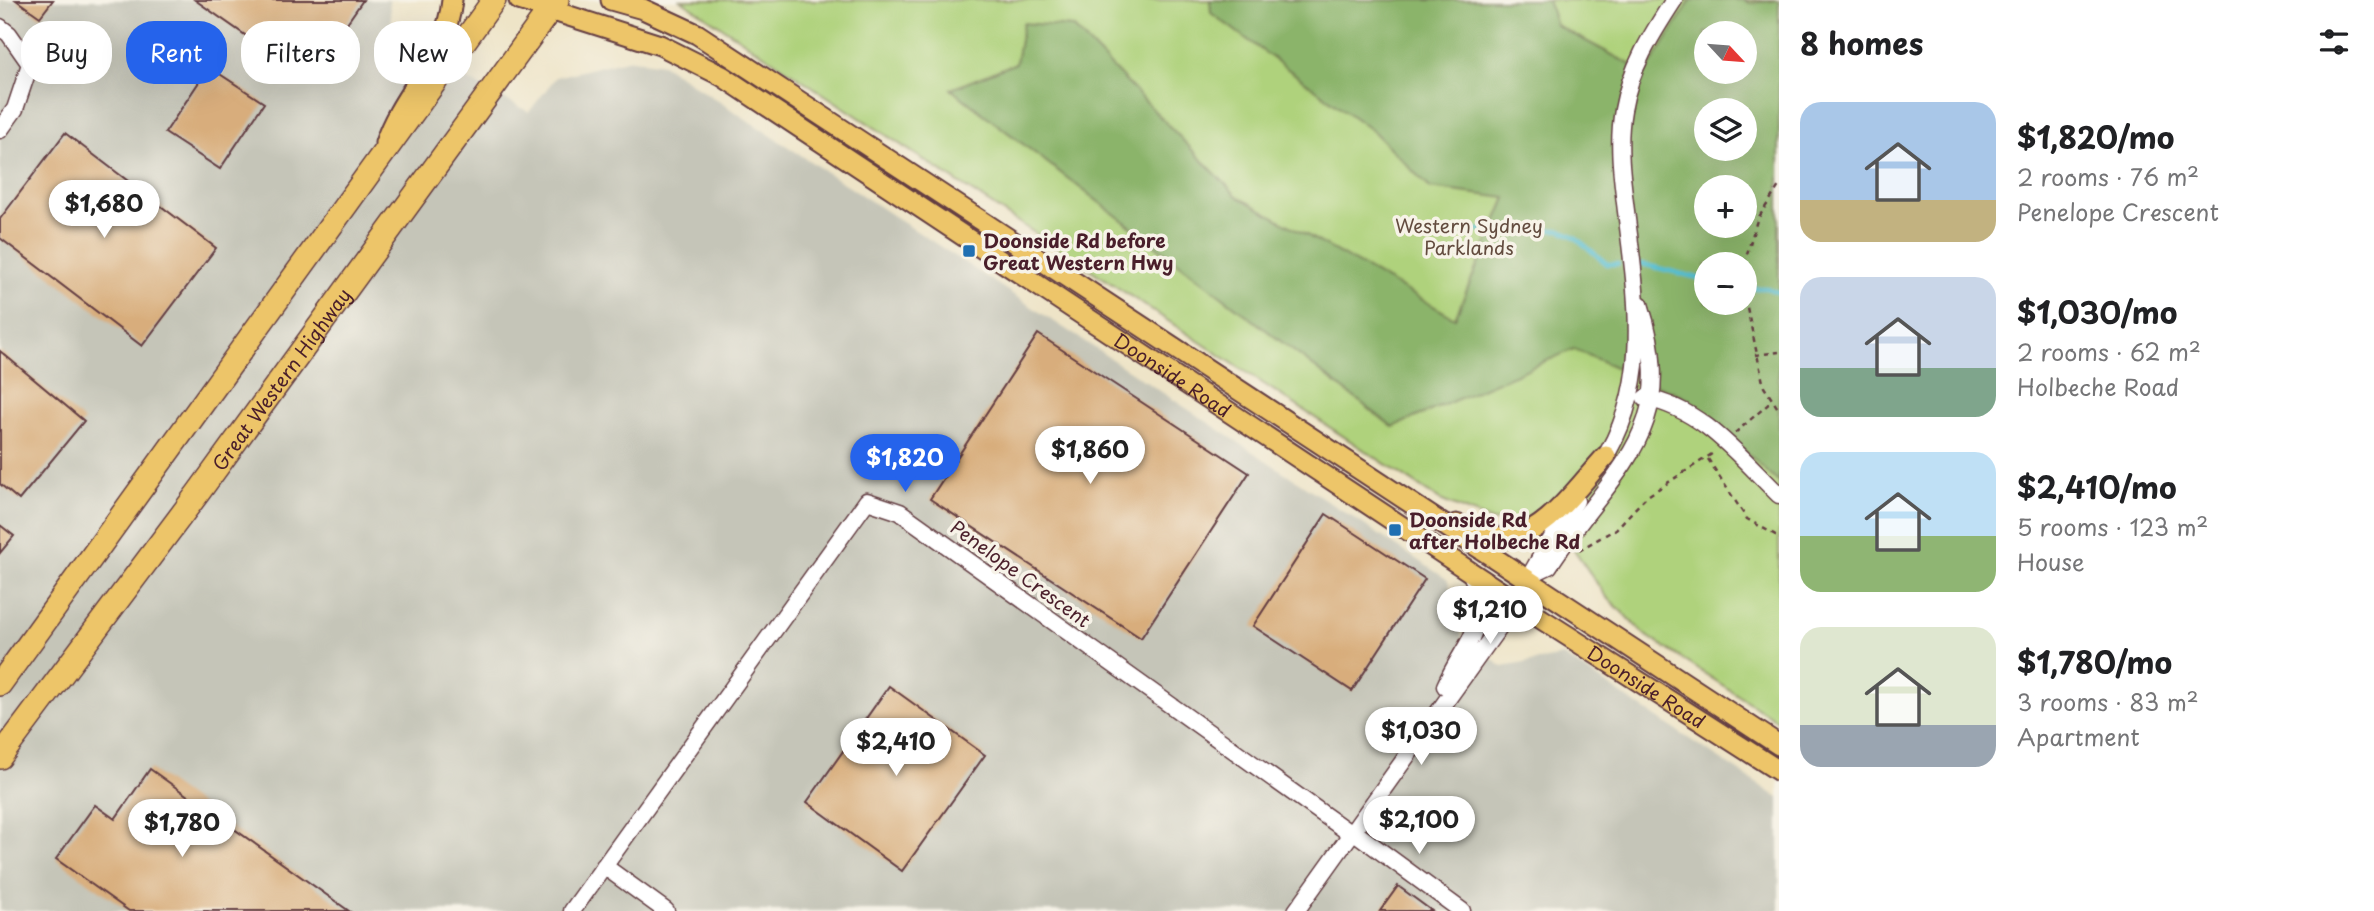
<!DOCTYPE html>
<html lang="en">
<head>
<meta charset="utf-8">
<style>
	:root { --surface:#fff; --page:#f2f2f2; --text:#202124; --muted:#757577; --accent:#2563eb }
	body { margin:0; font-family:"Playpen Sans",sans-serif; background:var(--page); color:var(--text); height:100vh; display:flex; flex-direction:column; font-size:26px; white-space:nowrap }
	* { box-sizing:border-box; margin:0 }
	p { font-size:23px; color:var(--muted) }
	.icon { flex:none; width:38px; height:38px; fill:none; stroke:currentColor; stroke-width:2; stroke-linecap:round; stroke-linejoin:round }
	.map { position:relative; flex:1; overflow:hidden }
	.side { display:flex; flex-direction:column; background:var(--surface); width:595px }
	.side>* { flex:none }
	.banner { position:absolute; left:21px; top:21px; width:665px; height:63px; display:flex; gap:14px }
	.needle { width:46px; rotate:116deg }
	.controls { position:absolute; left:1694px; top:21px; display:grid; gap:14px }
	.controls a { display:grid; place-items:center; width:63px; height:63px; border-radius:50%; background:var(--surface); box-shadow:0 7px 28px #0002; font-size:35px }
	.price { position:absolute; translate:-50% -60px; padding:0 16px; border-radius:24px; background:#fff; color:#222; font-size:23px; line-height:46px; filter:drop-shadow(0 2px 4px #0008) }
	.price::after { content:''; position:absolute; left:50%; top:42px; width:21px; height:16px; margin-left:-10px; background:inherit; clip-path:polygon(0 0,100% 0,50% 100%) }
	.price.active { background:var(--accent); color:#fff }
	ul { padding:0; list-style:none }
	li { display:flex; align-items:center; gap:21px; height:175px; padding:0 21px }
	li span { display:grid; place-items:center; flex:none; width:196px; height:140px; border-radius:21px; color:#555 }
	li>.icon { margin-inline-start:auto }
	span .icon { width:84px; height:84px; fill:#fffc; stroke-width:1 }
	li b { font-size:30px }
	h2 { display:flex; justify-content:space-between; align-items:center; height:84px; padding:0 21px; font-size:30px }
	.chip { padding:0 24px; border-radius:28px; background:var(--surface); box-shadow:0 7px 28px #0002; font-size:24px; line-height:63px }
	.chip.active { background:var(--accent); color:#fff }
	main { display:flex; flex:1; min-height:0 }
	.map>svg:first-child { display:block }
</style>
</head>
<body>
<main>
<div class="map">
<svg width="1779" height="911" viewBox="0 0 1779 911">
	<rect width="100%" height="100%" fill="#f7f3e8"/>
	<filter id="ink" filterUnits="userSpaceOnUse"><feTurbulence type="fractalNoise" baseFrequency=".0143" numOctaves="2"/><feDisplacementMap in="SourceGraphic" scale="14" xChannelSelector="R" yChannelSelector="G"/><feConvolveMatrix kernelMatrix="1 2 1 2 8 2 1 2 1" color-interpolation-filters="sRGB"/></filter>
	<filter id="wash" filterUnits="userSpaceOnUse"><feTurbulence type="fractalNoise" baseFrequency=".00686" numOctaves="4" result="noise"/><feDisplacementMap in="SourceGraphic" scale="28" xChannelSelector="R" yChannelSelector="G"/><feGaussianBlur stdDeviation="1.57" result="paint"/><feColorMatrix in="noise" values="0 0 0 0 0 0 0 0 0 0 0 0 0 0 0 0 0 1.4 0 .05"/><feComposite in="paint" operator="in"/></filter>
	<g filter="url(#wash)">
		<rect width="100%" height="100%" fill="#eee4c7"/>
		<path fill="#c5c5b8" d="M0,0H389L393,40L529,112L556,77L631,59L662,64L1448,580L1462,638L1503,667L1563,656L1779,798V911H0Z"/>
		<path fill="#afd27b" stroke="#7c7853" stroke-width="2" fill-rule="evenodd" d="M681,0H1779V722L1644,634L1605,595L1573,548L1547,531L1492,521L1440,500ZM1706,33H1745V72H1706ZM1706,110H1745V149H1706ZM1706,187H1745V226H1706ZM1706,264H1745V303H1706Z"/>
		<path fill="#8bb46b" stroke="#6a6a4b" stroke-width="2" fill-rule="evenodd" d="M1210,0H1548L1556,25L1646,73L1691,0H1744L1750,3L1779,0V483L1689,399L1574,349L1393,427L951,89L1016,63L1023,23L1073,27L1237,196L1455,318L1506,198L1430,188L1374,132L1211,13ZM1706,33H1745V72H1706ZM1706,110H1745V149H1706ZM1706,187H1745V226H1706ZM1706,264H1745V303H1706Z"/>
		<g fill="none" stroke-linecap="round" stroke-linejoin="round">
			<path stroke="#55bed2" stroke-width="4.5" d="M1469,230H1561L1575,237L1607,264H1618
				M1642,264L1706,280
				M1751,288H1767L1779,293"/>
		</g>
		<g id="blocks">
			<path fill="#d8ad7b" d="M16,0H53L40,17Z
				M195,0H363L308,79Z
				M209,67L264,103L220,169L165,133Z
				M65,133L216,248L142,346L0,238V219Z
				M1038,334L1249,473L1141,638L930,499Z
				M0,351L84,421L19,500L0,484Z
				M1326,514L1425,579L1352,691L1253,626Z
				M0,525L14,536L0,553Z
				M889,686L985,755L902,871L807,802Z
				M150,769L349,911H129L56,859L95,805L115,819Z
				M1398,886L1432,911H1380Z"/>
		</g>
	</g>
	<g filter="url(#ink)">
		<use href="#blocks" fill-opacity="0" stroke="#633d42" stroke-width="2"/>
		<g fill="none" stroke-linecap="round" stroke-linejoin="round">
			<defs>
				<path id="minor" d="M0,27L9,34L30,64L15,109L0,130
					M1645,398C1702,408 1739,456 1779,495
					M1600,465C1652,387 1637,300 1626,211C1622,178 1617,144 1623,110C1630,69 1651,35 1674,0
					M1534,573L1549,566C1613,467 1682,434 1640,304
					M1445,686C1465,640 1493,627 1470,571
					M1353,831L1462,911
					M604,866L666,911
					M572,911L867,501L900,512L1351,834
					M1296,911L1502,623C1529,581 1546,542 1576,501"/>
				<g id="major">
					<path id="s1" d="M519,0L660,45L722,76L1543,620L1779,771"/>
					<path d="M611,0L643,9L697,34L1779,745"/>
					<path d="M385,143C402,91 447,57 452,0"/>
					<path d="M1456,524C1471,528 1488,537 1503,538C1542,541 1581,482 1606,456"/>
				</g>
				<g id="highway">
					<path d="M0,684L494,0"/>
					<path id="s2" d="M0,757L198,493L557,0"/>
				</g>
			</defs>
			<use href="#minor" stroke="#633d42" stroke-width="19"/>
			<use href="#major" stroke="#633d42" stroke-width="23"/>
			<use href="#highway" stroke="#633d42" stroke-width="26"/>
			<path stroke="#633d42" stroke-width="2.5" stroke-dasharray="5 5" stroke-linecap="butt" d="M1744,264L1757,220L1779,186
				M1745,298L1764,387L1779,410
				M1755,355L1779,352
				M1735,433L1772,401
				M1708,459L1747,519L1779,537
				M1579,550L1616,529L1646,497L1715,452"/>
			<use href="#minor" stroke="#fff" stroke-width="16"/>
			<use href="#major" stroke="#edc569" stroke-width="19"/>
			<use href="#highway" stroke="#edc569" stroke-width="23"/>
		</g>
	</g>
	<g fill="#1f6fb2" stroke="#f7f3e8" stroke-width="2.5">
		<rect x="962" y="244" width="14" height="14" rx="3.5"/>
		<rect x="1388" y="523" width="14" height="14" rx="3.5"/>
	</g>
	<g text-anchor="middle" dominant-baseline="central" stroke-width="7" stroke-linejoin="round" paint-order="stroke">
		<g font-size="19" fill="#634c3f" stroke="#f7f3e8">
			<text x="1469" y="225">Western Sydney<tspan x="1469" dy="22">Parklands</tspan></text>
		</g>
		<g font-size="19" font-weight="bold" fill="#4a1f2b" stroke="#f7f3e8" text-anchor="start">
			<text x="983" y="240">Doonside Rd before<tspan x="983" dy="22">Great Western Hwy</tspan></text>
			<text x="1409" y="519">Doonside Rd<tspan x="1409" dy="22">after Holbeche Rd</tspan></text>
		</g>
		<g font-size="19" fill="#4a1f2b" stroke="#f7f3e8">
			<text stroke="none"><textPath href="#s1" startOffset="758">Doonside Road</textPath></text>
			<text stroke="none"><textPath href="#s2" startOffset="471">Great Western Highway</textPath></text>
			<text transform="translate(1021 573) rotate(36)">Penelope Crescent</text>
			<text stroke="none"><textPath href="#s1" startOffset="1325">Doonside Road</textPath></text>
		</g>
	</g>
</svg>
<div class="controls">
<a><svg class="needle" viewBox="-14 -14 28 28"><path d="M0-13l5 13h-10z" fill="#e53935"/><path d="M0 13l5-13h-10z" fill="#757577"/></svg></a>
<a><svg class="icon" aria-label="layers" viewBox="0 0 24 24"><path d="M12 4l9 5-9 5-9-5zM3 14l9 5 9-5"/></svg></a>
<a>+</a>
<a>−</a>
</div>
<b class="price" style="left:104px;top:240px">$1,680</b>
<b class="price" style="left:1090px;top:486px">$1,860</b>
<b class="price active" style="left:905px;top:494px">$1,820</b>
<b class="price" style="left:1490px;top:646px">$1,210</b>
<b class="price" style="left:1421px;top:767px">$1,030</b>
<b class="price" style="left:896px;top:778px">$2,410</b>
<b class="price" style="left:1419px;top:856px">$2,100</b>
<b class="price" style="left:182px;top:859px">$1,780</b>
<div class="banner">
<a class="chip">Buy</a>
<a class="chip active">Rent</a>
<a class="chip">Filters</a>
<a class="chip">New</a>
</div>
</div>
<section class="side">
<h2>8 homes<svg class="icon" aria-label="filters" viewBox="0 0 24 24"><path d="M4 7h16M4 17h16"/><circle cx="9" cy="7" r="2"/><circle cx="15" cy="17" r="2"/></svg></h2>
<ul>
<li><span style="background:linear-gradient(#a9c7e8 70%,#c2b280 0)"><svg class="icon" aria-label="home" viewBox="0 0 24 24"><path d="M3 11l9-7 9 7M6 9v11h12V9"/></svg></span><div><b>$1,820/mo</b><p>2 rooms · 76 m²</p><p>Penelope Crescent</p></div></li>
<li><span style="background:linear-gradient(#c9d6e8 65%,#7fa58c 0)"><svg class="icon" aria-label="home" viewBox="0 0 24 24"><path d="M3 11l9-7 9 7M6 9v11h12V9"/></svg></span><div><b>$1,030/mo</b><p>2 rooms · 62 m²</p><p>Holbeche Road</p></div></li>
<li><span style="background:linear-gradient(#bfe0f5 60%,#8fb573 0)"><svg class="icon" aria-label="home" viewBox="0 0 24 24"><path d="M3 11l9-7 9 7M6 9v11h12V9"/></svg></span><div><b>$2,410/mo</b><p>5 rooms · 123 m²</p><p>House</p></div></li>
<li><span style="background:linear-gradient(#dfe7d0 70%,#9aa5b1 0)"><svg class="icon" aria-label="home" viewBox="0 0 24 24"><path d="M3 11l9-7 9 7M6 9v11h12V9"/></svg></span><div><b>$1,780/mo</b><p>3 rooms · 83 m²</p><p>Apartment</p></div></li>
</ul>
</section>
</main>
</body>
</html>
